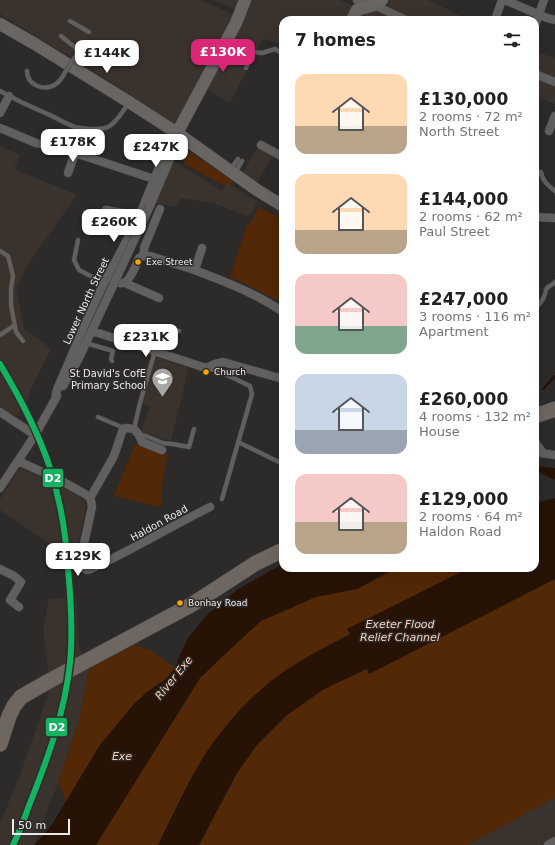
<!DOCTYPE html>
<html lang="en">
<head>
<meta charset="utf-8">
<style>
	:root { --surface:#fff; --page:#f6f6f6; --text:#202124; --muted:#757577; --accent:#db2777 }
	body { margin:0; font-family:"DejaVu Sans",sans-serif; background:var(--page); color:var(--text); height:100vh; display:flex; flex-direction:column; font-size:15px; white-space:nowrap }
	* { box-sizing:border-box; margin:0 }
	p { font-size:13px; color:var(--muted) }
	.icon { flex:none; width:22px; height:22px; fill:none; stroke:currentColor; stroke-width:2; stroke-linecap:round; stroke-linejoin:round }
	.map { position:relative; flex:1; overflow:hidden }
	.panel { position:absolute; left:279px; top:16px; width:260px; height:556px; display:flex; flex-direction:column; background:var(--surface); border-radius:12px; box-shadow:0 4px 16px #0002 }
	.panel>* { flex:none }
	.scale { position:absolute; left:12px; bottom:10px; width:58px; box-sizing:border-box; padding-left:4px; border:2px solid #eceae9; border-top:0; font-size:11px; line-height:14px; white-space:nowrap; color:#eceae9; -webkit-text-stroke:3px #2e2b29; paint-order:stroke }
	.price { position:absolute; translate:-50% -34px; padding:0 9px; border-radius:8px; background:#fff; color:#222; font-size:13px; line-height:26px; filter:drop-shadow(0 1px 2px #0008) }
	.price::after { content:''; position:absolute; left:50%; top:24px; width:12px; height:9px; margin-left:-6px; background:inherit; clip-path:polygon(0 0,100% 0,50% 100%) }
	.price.current { background:var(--accent); color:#fff }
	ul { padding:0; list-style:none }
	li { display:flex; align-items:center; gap:12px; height:100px; padding:0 16px }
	li span { display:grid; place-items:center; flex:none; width:112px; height:80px; border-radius:12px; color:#555 }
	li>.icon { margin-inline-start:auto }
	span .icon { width:48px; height:48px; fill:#fffc; stroke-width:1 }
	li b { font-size:17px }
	h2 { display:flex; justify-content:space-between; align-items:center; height:48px; padding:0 16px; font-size:17px }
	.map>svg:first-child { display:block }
</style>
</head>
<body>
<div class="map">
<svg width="555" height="845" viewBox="0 0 555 845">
	<rect width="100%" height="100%" fill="#2d2b2a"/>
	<path fill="#3a322d" d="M0,0H200L236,16L175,125L84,64L55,48L0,14Z
		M213,0H243L238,10Z
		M249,0H340L361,10L375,11L395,20H283V46L263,38L230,103L206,89Z
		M390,0H428L470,20H413L386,9Z
		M535,51L555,58V77L535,69Z
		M535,78L555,86V104L535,96Z
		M0,146L20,155L14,169L77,195L27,265L16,289L24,328L51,349L30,390L29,398L16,417L2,408L0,404Z
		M259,146L274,155L257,182L242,173Z
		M174,161L222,191L227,183L257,201L253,211L248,216L213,203L180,198L177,207L155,203L171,164Z
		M155,357L187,367L188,370L171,441L141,432L150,406L141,403Z
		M20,468L73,492L85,502L86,506L76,554L56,548L0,510V499Z
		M76,597L79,646L89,669L79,720L58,783L34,845H0V823L20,775L49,692V677L43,630L49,599Z
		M555,797V837L541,845H467L514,820Z"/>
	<path fill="#522806" d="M184,149L187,150L233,181L231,185L227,183L225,186L183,163L186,158L180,152V150Z
		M258,207L283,219V304L248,285L230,277L247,225L252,222Z
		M135,444L168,455L163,476L161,507L114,496Z
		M535,474L540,475L538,497L535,498Z
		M393,568H463V571L347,630L350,634L302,660L271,681L238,711L192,776L158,845H96L200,678L223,656L261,621L316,597L357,589L391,571Z
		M555,579V797L514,820L467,845H199L237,773L257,745L287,715L324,689L367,669L369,674Z
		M134,645L150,650L175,668L166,679L148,691L133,705L100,745L66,801L58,783L79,720L89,669Z"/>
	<path fill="#271206" d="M535,466L555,468V480L535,470Z
		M555,498V579L369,674L367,669L324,689L287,715L257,745L237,773L199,845H158C169,822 180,799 192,777C210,742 240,706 271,681C295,662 323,649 350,634L347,629L463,571V568H535V503Z
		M283,564V568H393L391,571L357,589L316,597L261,621L223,656L200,678L96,845H34L51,826L100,745L133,705L148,691L166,679L175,668L179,657L188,638L207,615L238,589Z"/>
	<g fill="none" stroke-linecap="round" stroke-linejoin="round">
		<path stroke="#271206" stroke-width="2.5" d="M543,389L555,376"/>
		<defs>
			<path id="lane" d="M70,21L89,32
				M61,36L77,49
				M235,43L253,52L262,53L275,49L283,54
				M246,68L253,52
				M27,71C27,85 44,92 56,84C59,82 62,78 64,74
				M0,91C16,100 33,108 50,115C58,119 66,124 75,127C83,129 101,130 108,127C117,122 122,112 128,104
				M230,170L238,159
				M541,172C542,181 549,186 555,191
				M235,173L242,161
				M78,240L74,260L79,270L104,283
				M0,251L8,256L13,276L11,289V305L16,332L23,341
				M535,308C539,305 544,299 545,294C547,289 544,292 547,288C550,285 553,285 555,282
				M157,327L179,331
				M0,335L15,325
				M86,343L113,351L111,359L112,361
				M161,353L167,330
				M208,368L227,375L250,386L252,394L222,499
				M98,417L124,428
				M134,429L140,403L155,351
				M139,435L146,436L163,443L172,444L189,447L194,429
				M238,442L283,464"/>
			<path id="street" d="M357,0L374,5L406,20
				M505,0L547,18L555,20
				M495,20L502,0
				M535,25L544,0
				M535,74L555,82
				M0,113L9,96
				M0,128L36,143L75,153L154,179
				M549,131L555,116
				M261,145L283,157
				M68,173L75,153
				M150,206L173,152L177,143V133
				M106,210L127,214
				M535,217L555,218
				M145,256L144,252V248L160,209
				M195,270L202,248
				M111,278C113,280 117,282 120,283C129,285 136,265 139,258L142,256H150C165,261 181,265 197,271C226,282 257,294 283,312
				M125,283L159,298
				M92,331L206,368L215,364L223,362L283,379
				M63,386L78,360L111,290
				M55,400L56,393L58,387L89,315L104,283L138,219L166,150L165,146
				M0,412L35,435
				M535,442L543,453
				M535,452L555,455
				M18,461L60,480L85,494L90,498L91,501L92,507L80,562L81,567L87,570L91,569C132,550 170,527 210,507
				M0,488L35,435L57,396
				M90,498L114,456L123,429L126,428L134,429L139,435L142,442L162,450
				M0,569L14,576L21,582L10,600L19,607
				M548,845L555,841"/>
			<path id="secondary" d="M352,20L357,10L374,5L382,0
				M0,24L35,44L129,102L177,133L257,190L283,206
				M177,133L236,23L245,0"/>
			<path id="highway" d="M535,416L555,409
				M0,744L9,716L14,706L21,697L49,681L191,605L256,563L283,550"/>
		</defs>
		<use href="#lane" stroke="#494746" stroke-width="5"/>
		<use href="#street" stroke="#494746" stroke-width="9"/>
		<use href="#secondary" stroke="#494746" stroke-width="13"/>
		<use href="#highway" stroke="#494746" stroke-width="16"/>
		<use href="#lane" stroke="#61605f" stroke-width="4"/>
		<use href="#street" stroke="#61605f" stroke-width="8"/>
		<use href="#secondary" stroke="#686562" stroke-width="12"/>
		<use href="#highway" stroke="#6e6661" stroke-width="15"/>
		<defs>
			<path id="lane-bridge" d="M64,74L75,57"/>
			<path id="street-bridge" d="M111,290L150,206"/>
		</defs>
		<use href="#lane-bridge" stroke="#494746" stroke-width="5" stroke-linecap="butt"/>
		<use href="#street-bridge" stroke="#494746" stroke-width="9" stroke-linecap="butt"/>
		<use href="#lane-bridge" stroke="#61605f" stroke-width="4"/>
		<use href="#street-bridge" stroke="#61605f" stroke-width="8"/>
		<defs>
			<path id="rail-1" d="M0,364C19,396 37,429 49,465C60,498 66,534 68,569C71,600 73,632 70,663C65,711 48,758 30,803C25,817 20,831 13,845"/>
		</defs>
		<use href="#rail-1" stroke="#2e2b29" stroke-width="9"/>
		<use href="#rail-1" stroke="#13b361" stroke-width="6"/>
	</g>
	<defs>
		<symbol id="school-pin" viewBox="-11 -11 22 30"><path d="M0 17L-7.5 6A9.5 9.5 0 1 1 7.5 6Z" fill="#a9a7a6" stroke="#2e2b29"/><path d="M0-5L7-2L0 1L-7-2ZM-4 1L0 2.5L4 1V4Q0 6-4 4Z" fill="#fff"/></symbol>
	</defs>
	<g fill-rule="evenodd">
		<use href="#school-pin" x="150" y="366" width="25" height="34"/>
	</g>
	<g fill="#f7a600" stroke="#2e2b29" stroke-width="1.5">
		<circle cx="138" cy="262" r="3.5"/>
		<circle cx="206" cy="372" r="3.5"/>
		<circle cx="180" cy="603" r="3.5"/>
	</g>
	<g text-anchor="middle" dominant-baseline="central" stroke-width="3" stroke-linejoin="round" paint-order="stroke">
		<g font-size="9" fill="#eceae9" stroke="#2e2b29" text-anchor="start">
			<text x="146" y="262">Exe Street</text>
			<text x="214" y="372">Church</text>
			<text x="188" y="603">Bonhay Road</text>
		</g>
		<g font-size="10" fill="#eceae9" stroke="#2e2b29">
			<text transform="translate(86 301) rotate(-65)">Lower North Street</text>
			<text transform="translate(159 523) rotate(-29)">Haldon Road</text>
		</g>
		<g font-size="10" fill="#eceae9" stroke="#2e2b29" text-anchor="end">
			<text x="146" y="373">St David's CofE<tspan x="146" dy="12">Primary School</tspan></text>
		</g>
		<g font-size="11" font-style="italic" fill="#f9d0b6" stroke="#2e2b29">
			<text x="400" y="624">Exeter Flood<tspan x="400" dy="13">Relief Channel</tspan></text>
			<text transform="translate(174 678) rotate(-51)">River Exe</text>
			<text x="122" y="756">Exe</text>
		</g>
	</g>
	<g stroke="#2e2b29" stroke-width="1.5">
		<rect x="42" y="468" width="22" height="20" rx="4" fill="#13b361"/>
		<rect x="45" y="717" width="23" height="20" rx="4" fill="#13b361"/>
	</g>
	<g font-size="11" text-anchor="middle" font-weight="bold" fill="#fff">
		<text x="53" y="482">D2</text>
		<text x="57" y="731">D2</text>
	</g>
</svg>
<div class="scale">50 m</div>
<b class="price current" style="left:223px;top:73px">£130K</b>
<b class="price" style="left:107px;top:74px">£144K</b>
<b class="price" style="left:73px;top:163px">£178K</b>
<b class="price" style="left:156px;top:168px">£247K</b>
<b class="price" style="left:114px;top:243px">£260K</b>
<b class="price" style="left:146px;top:358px">£231K</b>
<b class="price" style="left:78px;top:577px">£129K</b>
<section class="panel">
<h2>7 homes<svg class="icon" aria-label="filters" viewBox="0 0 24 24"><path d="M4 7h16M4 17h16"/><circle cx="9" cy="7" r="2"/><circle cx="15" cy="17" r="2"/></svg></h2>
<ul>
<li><span style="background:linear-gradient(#ffd9b3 65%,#b9a48a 0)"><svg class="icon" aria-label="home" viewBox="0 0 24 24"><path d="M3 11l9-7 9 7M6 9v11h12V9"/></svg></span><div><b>£130,000</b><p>2 rooms · 72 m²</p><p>North Street</p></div></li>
<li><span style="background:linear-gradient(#ffd9b3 70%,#b9a48a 0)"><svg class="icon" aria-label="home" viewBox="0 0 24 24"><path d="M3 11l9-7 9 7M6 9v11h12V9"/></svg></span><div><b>£144,000</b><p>2 rooms · 62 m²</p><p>Paul Street</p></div></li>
<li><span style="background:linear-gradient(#f6c9c9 65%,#7fa58c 0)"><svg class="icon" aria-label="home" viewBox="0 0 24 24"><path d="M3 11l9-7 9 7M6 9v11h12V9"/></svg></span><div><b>£247,000</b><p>3 rooms · 116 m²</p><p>Apartment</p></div></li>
<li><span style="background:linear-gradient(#c9d6e8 70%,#9aa5b1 0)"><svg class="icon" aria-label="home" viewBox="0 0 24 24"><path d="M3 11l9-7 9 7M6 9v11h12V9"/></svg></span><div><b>£260,000</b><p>4 rooms · 132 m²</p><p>House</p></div></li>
<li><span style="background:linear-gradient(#f6c9c9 60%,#b9a48a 0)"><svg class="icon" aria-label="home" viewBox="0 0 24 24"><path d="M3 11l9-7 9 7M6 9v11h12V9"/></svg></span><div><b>£129,000</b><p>2 rooms · 64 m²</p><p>Haldon Road</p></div></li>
</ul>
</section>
</div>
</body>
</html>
